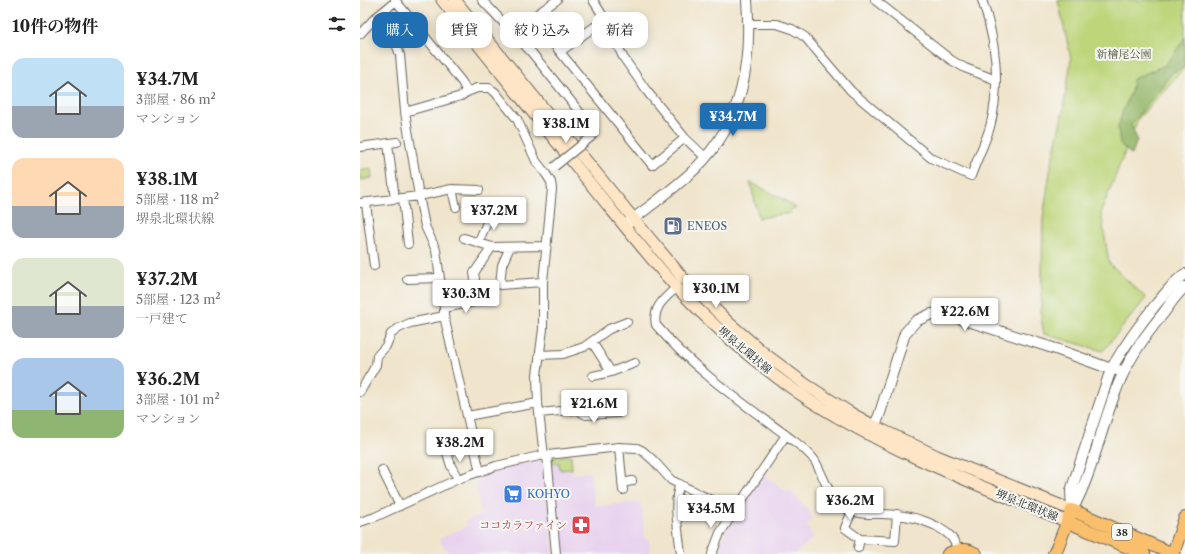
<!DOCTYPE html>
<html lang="ja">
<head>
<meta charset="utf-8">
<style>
	:root { --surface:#fff; --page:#f6f6f6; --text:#222; --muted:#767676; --accent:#1f6fb2 }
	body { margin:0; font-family:"Libre Caslon Text","Noto Serif JP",serif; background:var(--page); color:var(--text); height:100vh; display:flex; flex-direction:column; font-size:15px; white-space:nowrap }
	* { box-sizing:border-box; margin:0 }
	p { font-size:13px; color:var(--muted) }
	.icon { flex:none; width:22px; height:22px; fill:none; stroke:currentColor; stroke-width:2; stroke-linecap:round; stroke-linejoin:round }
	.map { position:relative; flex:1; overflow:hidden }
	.sheet { display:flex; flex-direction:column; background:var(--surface); width:360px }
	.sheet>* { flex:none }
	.top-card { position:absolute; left:12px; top:12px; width:380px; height:36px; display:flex; gap:8px }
	.price { position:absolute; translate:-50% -34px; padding:0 9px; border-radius:4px; background:#fff; color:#222; font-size:13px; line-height:26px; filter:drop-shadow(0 1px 2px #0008) }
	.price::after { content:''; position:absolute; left:50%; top:24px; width:12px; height:9px; margin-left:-6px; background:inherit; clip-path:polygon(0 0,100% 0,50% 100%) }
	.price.selected { background:var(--accent); color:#fff }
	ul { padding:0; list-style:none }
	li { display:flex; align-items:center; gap:12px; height:100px; padding:0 12px }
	li span { display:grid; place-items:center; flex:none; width:112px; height:80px; border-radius:12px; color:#555 }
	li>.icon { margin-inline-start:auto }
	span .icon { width:48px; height:48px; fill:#fffc; stroke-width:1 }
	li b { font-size:17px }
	h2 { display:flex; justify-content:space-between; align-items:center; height:48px; padding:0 12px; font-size:17px }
	.tag { padding:0 14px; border-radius:12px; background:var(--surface); box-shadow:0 2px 10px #0003; font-size:14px; line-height:36px }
	.tag.selected { background:var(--accent); color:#fff }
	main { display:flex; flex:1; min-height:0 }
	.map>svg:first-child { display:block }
</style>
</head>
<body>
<main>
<section class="sheet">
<h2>10件の物件<svg class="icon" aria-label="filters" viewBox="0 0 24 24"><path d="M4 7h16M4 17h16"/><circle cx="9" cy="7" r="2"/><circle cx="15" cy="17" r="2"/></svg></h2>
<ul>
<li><span style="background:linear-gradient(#bfe0f5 60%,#9aa5b1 0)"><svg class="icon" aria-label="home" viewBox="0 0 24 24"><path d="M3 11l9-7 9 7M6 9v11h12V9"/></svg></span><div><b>¥34.7M</b><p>3部屋 · 86 m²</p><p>マンション</p></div></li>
<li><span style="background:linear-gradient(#ffd9b3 60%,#9aa5b1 0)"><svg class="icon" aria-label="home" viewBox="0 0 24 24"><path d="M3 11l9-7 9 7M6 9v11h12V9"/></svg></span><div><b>¥38.1M</b><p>5部屋 · 118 m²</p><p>堺泉北環状線</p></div></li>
<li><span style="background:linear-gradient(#dfe7d0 60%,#9aa5b1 0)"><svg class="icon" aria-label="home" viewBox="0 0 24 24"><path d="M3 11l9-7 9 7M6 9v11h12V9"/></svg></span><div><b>¥37.2M</b><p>5部屋 · 123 m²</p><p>一戸建て</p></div></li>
<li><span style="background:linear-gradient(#a9c7e8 65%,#8fb573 0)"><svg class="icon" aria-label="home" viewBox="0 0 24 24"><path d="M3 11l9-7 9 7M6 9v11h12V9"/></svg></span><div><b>¥36.2M</b><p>3部屋 · 101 m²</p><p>マンション</p></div></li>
</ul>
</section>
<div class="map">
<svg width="825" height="554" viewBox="0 0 825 554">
	<rect width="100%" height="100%" fill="#f6f6f2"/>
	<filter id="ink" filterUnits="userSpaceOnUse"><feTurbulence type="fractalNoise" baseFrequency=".025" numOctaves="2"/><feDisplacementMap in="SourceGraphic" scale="8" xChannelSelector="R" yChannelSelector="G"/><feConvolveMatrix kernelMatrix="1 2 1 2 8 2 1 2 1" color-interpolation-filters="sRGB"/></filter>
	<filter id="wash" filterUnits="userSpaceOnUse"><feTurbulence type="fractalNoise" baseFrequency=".012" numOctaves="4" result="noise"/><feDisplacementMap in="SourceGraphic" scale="16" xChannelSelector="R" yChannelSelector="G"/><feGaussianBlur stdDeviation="0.9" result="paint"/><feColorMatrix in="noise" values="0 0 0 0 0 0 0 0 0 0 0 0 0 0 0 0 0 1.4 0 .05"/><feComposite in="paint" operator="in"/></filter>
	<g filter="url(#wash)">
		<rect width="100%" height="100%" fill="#f0e5cc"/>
		<path fill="#e8d2ef" d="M182,459L185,461L193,554H92L86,551L79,539L107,526L105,521L121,515L115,477L135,470Z
			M191,461L199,463L200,470L212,469V474L230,472L235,506L281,502L285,539H289L290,554H200Z
			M404,475L426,491L429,489L450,512L451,517L447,526L453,538L435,554H357L367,529Z"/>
		<path fill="#bdd67a" stroke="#6c794b" d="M698,0H825V67L778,119L741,212L749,263L786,298L743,351L684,334L681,318L683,218L691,165L703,111L711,59Z
			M11,168L12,178L0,180V170Z
			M390,182L423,199L436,208L430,209L431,213L399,218Z
			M211,455L212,469L200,470L199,463H193L191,461L193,457Z"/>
		<path fill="#96b76a" stroke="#596a43" d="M825,37V67L813,72L771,125L777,139L772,155L760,144L758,128L762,113L771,92L773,79L805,65L821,44Z"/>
	</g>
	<g filter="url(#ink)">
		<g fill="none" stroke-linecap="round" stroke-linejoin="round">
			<defs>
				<path id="minor" d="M35,0L102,82L107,92L117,88H129L135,92L157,119L176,161L186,174L191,182L192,189L183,282V329L177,375L178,403L184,456
					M122,0L172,53L234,130V133L231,137
					M197,0L177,14L183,31L292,165L325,138
					M233,0L246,21L263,57L286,90L325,138L345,157
					M515,0L591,60L605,68L636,80
					M36,1L15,18L36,44L40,55L45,112L59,196L65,226L76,250L84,308V316L120,472
					M389,24H417L432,29L445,37L491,91L571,158L611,176C617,159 625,143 630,127C641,85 636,40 622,0
					M0,34L15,18
					M200,52L234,27L246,21
					M45,112L101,96L107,92
					M28,144L35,199
					M0,147L37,142
					M92,189L96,207
					M43,198L48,244
					M0,203L59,196L92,189L119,190
					M6,203L14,266
					M104,238L132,247L187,246
					M118,243L132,211
					M150,247L142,265L140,285L183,282
					M47,279L80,278
					M115,279L114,273L132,247
					M317,287C305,298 292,307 296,325C332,368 381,402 426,435L360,533L352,554
					M84,308L124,300
					M232,342L251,372
					M179,355L203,354L224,347L249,329L267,322
					M233,376L251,372L275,363
					M0,392L16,365L17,356L26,346L31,334L39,328L50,323L84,316
					M179,413L221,409V412L226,415L258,413
					M107,416L178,403
					M426,435C436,443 448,450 455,461C466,480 469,503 492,511C502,515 513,514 523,514C543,515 557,517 576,526C588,533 593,536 598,550
					M259,447L263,490
					M87,453L91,466L98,479
					M187,455L196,554
					M22,470L40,506
					M262,483L272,481
					M320,484C312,503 319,533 321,554
					M492,511L485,528L500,539L535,541L537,514
					M0,522L15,517L98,479L136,466L179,456L259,447L277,448L283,451L294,461L311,480L365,507L372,513
					M498,548L500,539"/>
				<path id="tertiary" d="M268,223C290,206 314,189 335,169C383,122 392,64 387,0
					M511,432L519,416L545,333L556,321L571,314H586L696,349L751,369L764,371
					M712,510L711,491L751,369C765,345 780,324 797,303C806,293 814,281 825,274
					M712,510C732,474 740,432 755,393C765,365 782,339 802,315C809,306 816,294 825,287"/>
				<path id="secondary" d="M82,0C133,64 185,128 237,192C263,224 289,257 317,288C353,326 394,362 437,392C520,448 615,484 708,522
					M95,0L282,229L322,277L369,323L405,354L445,384L489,412L514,426L577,456L712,510"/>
				<path id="primary" d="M708,522L784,554
					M588,554C598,549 607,548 616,554
					M694,554L697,548L712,510L813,554
					M813,554L825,518"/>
			</defs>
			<use href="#minor" stroke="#66625a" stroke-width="10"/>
			<use href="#tertiary" stroke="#66625a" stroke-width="12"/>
			<use href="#secondary" stroke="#66625a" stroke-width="13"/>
			<use href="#primary" stroke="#66625a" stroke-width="14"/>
			<use href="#minor" stroke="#fff" stroke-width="8"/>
			<use href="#tertiary" stroke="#fff" stroke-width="10"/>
			<use href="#secondary" stroke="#fde5c5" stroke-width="11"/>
			<use href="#primary" stroke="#f9bf6d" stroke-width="12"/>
			<defs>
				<path id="minor-bridge" d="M194,167L231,137"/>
			</defs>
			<use href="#minor-bridge" stroke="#66625a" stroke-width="10" stroke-linecap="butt"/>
			<use href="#minor-bridge" stroke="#fff" stroke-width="8"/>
		</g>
	</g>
	<defs>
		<symbol id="fuel-square" viewBox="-11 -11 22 22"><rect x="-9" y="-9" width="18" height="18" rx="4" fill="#5c6f8a" stroke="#f6f6f2"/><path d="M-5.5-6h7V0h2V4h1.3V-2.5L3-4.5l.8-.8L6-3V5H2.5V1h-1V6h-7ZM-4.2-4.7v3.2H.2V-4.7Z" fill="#fff"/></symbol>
		<symbol id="supermarket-square" viewBox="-11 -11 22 22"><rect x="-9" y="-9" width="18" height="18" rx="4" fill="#3f7fe0" stroke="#f6f6f2"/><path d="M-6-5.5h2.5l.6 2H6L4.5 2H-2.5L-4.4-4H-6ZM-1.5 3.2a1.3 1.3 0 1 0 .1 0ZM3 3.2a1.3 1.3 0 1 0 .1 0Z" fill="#fff"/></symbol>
		<symbol id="pharmacy-square" viewBox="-11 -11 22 22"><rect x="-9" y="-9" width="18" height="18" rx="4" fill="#e0444e" stroke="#f6f6f2"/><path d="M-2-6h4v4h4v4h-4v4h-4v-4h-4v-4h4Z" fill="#fff"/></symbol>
	</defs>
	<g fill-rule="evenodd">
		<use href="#fuel-square" x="302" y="215" width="22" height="22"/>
		<use href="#supermarket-square" x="142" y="483" width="22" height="22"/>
		<use href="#pharmacy-square" x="210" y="514" width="22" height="22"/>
	</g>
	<g text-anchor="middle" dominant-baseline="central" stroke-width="4" stroke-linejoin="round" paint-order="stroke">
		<rect fill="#f6f6f2" stroke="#5d5d5c" stroke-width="1" x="752" y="524" width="20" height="16" rx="3"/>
		<g font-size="10" font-weight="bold" fill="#1c1c1c">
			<text x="762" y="532">38</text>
		</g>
		<g font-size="11" fill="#4c5438" stroke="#f6f6f2">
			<text x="764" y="54">新檜尾公園</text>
		</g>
		<g font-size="11" fill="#4e5e75" stroke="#f6f6f2" text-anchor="start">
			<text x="327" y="226">ENEOS</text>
		</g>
		<g font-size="11" fill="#1c1c1c" stroke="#f6f6f2">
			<text transform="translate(385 350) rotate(40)">堺泉北環状線</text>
			<text transform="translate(667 505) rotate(22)">堺泉北環状線</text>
		</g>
		<g font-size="11" fill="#366cbe" stroke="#f6f6f2" text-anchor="start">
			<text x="167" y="494">KOHYO</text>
		</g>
		<g font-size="11" fill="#be3a42" stroke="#f6f6f2" text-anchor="end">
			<text x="207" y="525">ココカラファイン</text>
		</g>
	</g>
</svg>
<b class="price selected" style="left:373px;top:137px">¥34.7M</b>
<b class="price" style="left:206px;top:144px">¥38.1M</b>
<b class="price" style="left:134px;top:231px">¥37.2M</b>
<b class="price" style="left:356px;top:309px">¥30.1M</b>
<b class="price" style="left:106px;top:314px">¥30.3M</b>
<b class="price" style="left:605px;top:332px">¥22.6M</b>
<b class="price" style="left:234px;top:424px">¥21.6M</b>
<b class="price" style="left:100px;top:463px">¥38.2M</b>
<b class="price" style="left:490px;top:521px">¥36.2M</b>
<b class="price" style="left:351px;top:529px">¥34.5M</b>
<div class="top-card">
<a class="tag selected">購入</a>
<a class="tag">賃貸</a>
<a class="tag">絞り込み</a>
<a class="tag">新着</a>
</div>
</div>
</main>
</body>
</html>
